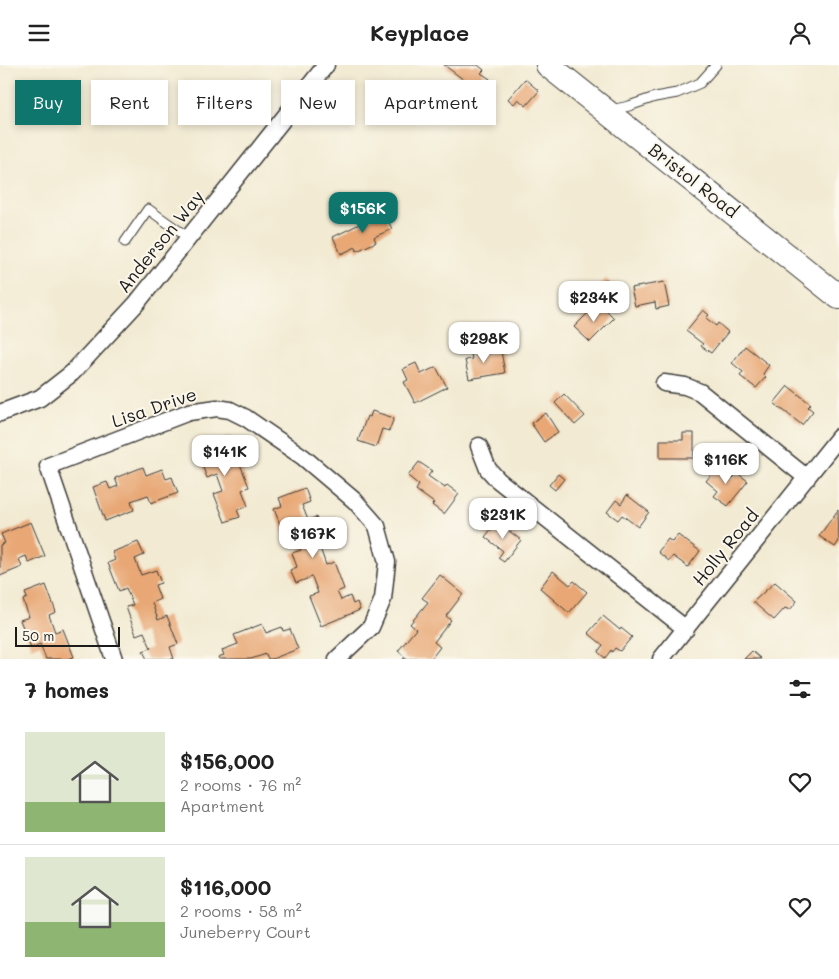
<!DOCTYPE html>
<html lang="en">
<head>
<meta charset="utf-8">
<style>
	:root { --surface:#fff; --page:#f6f6f6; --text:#222; --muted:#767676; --line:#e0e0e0; --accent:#0f766e }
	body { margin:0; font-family:Mali,sans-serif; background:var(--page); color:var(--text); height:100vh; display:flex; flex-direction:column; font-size:19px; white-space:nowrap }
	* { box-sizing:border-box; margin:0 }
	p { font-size:16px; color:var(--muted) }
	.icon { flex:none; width:28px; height:28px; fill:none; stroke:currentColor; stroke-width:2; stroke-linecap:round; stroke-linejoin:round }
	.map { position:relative; height:594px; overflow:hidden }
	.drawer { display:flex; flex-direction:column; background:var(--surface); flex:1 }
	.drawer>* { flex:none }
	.hud { position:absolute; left:15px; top:15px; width:500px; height:45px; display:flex; gap:10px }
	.scale { position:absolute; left:15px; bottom:12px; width:105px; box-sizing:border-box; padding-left:5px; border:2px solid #1c1c1c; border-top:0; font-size:14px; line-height:18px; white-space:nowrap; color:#1c1c1c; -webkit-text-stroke:4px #fbf7ec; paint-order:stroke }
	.price { position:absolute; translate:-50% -42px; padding:0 11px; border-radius:10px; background:#fff; color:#222; font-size:16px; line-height:32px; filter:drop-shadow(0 1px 2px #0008) }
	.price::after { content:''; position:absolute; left:50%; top:30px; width:15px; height:11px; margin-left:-8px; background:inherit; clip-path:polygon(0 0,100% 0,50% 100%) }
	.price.on { background:var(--accent); color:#fff }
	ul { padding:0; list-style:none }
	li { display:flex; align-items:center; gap:15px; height:125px; padding:0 25px }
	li+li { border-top:1px solid var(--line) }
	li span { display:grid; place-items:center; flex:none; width:140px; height:100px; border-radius:0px; color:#555 }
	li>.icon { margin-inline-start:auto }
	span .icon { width:60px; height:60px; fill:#fffc; stroke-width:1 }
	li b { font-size:21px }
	h2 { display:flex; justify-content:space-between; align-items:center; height:60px; padding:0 25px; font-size:21px }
	.tag { padding:0 18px; border-radius:0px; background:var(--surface); box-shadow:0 2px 8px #0003; font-size:18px; line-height:45px }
	.tag.on { background:var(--accent); color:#fff }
	header { display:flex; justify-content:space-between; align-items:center; height:65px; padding:0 25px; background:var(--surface); font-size:22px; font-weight:700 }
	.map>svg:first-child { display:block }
</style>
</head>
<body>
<header><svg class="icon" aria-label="menu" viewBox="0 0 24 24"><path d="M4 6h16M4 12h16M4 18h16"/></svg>Keyplace<svg class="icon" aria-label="person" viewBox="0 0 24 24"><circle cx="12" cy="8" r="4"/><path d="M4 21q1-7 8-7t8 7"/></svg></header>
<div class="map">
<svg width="839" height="594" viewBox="0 0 839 594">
	<rect width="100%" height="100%" fill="#fbf7ec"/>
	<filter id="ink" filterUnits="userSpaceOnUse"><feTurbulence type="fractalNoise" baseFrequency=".02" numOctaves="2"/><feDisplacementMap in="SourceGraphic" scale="10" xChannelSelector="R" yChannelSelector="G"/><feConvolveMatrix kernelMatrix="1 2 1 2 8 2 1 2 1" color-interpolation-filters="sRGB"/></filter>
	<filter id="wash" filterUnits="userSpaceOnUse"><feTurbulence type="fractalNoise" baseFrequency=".0096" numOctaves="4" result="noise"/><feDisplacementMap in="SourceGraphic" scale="20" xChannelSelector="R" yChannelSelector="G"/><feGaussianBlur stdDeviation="1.12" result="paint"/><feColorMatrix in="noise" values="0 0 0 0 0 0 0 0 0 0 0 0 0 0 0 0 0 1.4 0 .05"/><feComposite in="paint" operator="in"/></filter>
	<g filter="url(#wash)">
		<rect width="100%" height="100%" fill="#f2ead2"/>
		<g id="blocks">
			<path fill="#e8a775" d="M444,0H478L484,5L481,8L490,14L480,27Z
				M525,14L539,26L526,41L518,34L514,39L508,34Z
				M384,147L392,164L374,172L376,177L357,186L356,182L341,189L333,172Z
				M606,214L615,223L607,231L598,223Z
				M664,217L669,241L656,244L655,237L635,241L631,223Z
				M601,240L614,253L590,277L574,262L589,247L595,242L597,244Z
				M703,245L709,250L706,253L716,261L718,258L728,267L711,288L701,281L703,279L686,266Z
				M477,280L479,290L501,286L505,308L469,314L465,295L472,294L469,281Z
				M745,281L769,300L763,309L766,312L756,323L740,311L743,307L732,298Z
				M416,298L421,309L436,302L447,322L415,338L404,317L408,315L403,304Z
				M788,321L811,339L808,342L813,346L802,360L774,338Z
				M564,329L585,351L575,360L555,338Z
				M372,346L394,353L389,366L382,364L376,382L358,376L367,351L370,352Z
				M546,348L558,367L544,377L531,358Z
				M683,368H694V393H660V375H683Z
				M230,371L235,386L228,388L231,397L238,394L249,422L242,425L248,441L237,445L240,452L225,457L214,429L223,426L217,409L207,413L196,384Z
				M419,397L432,406L428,411L445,423L447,420L459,429L444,449L432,440L434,438L416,425L419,420L408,411Z
				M718,401L733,413L737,408L748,416L728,441L714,431L718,426L706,416Z
				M143,402L146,410L162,404L166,414L172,412L178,428L151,438L148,430L131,436L134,445L105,456L93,422L107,417L110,424L118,421L115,413Z
				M558,409L564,414L555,425L549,420Z
				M305,423L310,437L302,440L308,455L316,452L327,480L320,483L326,500L334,497L344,524L337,527L341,535L350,531L353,539L357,537L360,545L321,561L309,531L318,528L312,512L296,518L290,505L297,502L292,488L301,485L294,468L285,472L274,444L282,441L279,433Z
				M627,430L649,447L638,462L622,450L618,455L607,447L616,435L621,439Z
				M838,445L839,476L835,482L819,471Z
				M31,457L45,491L29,498L26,491L19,494L22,502L0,511V480L5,478L1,469Z
				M497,457L521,475L504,497L498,493L503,486L485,472Z
				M678,470L700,486L688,502L673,491L669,496L658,487L668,474L672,477Z
				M138,477L144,490L135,494L141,510L156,505L161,518L155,520L160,534L152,538L158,555L167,551L178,579L170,582L174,594H147L143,586L151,583L144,567L136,570L126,542L133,540L126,523L119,526L108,498L115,495L112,487Z
				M553,506L570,520L574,516L587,527L569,548L540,523Z
				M440,510L463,529L446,551L451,555L434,577L440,582L431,594H403L405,592L398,586L416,564L410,559L428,537L422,533Z
				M775,517L797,536L790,545L785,543L774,555L753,537Z
				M46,520L56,547L49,550L55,567L63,564L74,592L68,594H46L40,579L31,583L20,555L29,552L23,535L27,533L25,528Z
				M603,551L620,565L621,563L632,572L620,586L615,583L612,587L611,585L605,593L598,587L603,580L588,568Z
				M262,559L266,568L282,562L283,566L290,564L298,584L272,594H268L266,589L251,594H219L218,592L224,590L222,585L238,579L234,570Z
				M752,586L761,594H744Z"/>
		</g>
	</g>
	<g filter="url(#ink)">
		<use href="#blocks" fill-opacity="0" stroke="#3c3b37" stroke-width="1"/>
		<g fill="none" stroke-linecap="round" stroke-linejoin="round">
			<defs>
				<path id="service" d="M611,45L629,41L655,32L677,28L700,18L716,0
					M125,177L148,144L189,173"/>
				<path id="minor" d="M664,318L685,321L700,327L807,413
					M0,348L40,333L72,308L136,239L326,0
					M479,381L488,404L498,415L686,564
					M114,594L48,401L189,347L217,343L230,345L246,353L303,392L355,436L377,461L387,497L383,534L371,562L337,594
					M661,594L839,372"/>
				<path id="secondary" d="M548,0L839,232"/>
			</defs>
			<use href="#service" stroke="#3c3b37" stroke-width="11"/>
			<use href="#minor" stroke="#3c3b37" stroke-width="19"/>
			<use href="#secondary" stroke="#3c3b37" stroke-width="26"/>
			<use href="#service" stroke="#fff" stroke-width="9"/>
			<use href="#minor" stroke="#fff" stroke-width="16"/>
			<use href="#secondary" stroke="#fff" stroke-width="24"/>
		</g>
	</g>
	<g text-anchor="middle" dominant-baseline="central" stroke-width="4" stroke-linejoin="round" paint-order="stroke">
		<g font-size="18" fill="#1c1c1c" stroke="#fbf7ec">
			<text transform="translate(694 115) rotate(38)">Bristol Road</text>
			<text transform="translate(160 176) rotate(-51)">Anderson Way</text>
			<text transform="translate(154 342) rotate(-19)">Lisa Drive</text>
			<text transform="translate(725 482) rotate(-51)">Holly Road</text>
		</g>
	</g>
</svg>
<div class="scale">50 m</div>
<b class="price on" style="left:363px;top:169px">$156K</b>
<b class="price" style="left:594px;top:258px">$234K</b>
<b class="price" style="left:484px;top:299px">$298K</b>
<b class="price" style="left:225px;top:412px">$141K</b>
<b class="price" style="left:726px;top:420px">$116K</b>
<b class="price" style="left:503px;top:475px">$231K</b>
<b class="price" style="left:313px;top:494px">$167K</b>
<div class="hud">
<a class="tag on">Buy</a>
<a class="tag">Rent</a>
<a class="tag">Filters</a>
<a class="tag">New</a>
<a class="tag">Apartment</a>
</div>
</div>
<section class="drawer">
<h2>7 homes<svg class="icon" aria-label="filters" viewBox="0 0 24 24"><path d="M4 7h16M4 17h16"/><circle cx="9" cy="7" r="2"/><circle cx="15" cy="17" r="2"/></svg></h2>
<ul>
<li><span style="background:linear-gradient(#dfe7d0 70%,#8fb573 0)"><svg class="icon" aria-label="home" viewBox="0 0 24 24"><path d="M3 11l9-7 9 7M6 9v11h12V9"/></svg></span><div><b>$156,000</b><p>2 rooms · 76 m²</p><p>Apartment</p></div><svg class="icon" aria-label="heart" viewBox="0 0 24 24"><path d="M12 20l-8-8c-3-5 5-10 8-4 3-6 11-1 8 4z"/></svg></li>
<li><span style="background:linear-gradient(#dfe7d0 65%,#8fb573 0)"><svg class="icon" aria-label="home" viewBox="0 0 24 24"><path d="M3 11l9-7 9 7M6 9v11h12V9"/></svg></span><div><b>$116,000</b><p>2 rooms · 58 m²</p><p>Juneberry Court</p></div><svg class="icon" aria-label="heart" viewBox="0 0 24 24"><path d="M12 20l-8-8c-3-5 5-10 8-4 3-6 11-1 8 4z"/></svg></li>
</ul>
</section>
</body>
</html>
